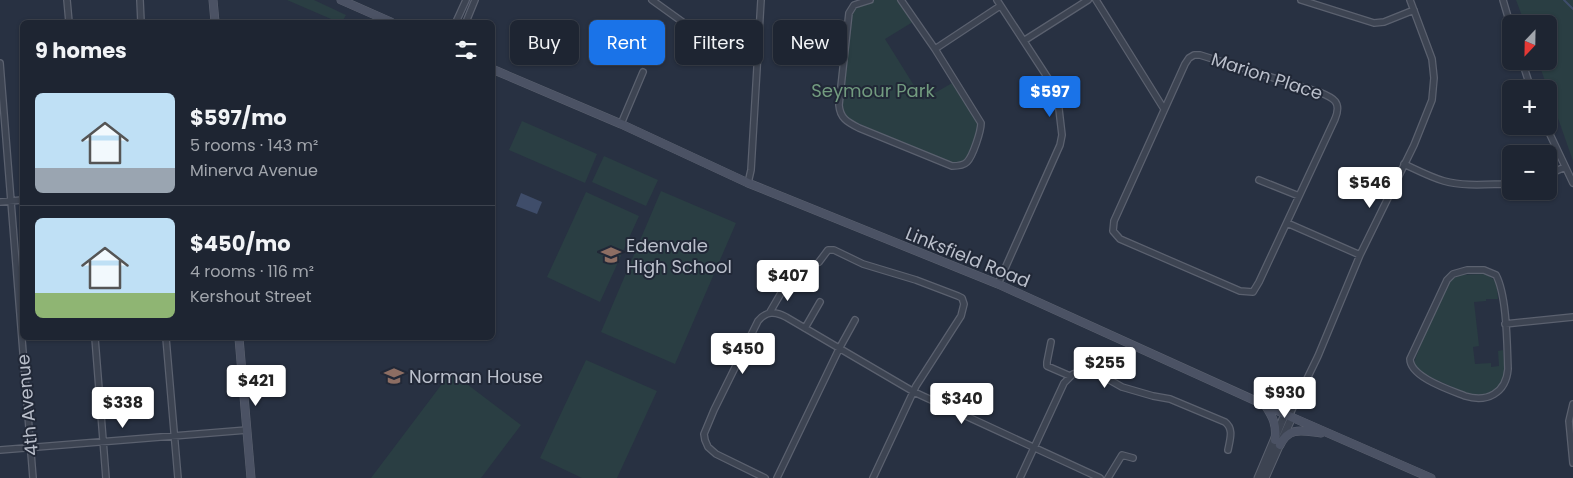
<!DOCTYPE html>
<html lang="en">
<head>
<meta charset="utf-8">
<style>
	:root { --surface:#1e2532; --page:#2b313e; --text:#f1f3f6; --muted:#a1a5ac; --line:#3c424d; --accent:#1a73e8 }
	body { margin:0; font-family:Poppins,sans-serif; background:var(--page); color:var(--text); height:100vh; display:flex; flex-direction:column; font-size:19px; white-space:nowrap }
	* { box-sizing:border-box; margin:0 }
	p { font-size:16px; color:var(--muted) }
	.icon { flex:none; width:28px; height:28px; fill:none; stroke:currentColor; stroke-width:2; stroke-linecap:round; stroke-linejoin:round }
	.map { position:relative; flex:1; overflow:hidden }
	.side { position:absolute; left:20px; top:20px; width:475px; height:320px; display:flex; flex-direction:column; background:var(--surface); border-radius:8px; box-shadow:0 1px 4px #0004,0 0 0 1px var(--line) }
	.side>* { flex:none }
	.guide { position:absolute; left:510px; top:20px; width:475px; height:45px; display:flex; gap:10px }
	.needle { width:32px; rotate:202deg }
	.fabs { position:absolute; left:1502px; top:15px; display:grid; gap:10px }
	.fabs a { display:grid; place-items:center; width:55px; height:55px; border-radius:8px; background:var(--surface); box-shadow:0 1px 4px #0004,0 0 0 1px var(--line); font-size:25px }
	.price { position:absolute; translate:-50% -42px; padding:0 11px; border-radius:5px; background:#fff; color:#222; font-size:16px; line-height:32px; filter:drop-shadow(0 1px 2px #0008) }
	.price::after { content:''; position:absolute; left:50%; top:30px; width:15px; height:11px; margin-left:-8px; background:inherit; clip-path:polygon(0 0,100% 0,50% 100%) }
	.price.on { background:var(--accent); color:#fff }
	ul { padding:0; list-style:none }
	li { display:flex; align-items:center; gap:15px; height:125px; padding:0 15px }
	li+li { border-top:1px solid var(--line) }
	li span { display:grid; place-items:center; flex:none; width:140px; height:100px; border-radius:8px; color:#555 }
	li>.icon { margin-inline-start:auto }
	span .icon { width:60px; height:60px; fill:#fffc; stroke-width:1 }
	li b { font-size:21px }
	h2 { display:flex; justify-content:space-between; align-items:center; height:60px; padding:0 15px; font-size:21px }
	.tag { padding:0 18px; border-radius:8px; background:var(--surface); box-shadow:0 1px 4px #0004,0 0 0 1px var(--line); font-size:18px; line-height:45px }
	.tag.on { background:var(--accent); color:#fff }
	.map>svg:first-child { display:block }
</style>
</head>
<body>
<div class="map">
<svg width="1573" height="478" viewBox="0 0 1573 478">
	<rect width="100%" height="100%" fill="#283142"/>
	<path fill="#2a3e43" d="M287,0H314L346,15L342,22H338Z
		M862,0H903L916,20L885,39L923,100L952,83L978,123L976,136L965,161L954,164L843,117L835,102L846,14L859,1Z
		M1516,0H1573V161L1538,61H1549V24H1525Z
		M522,121L597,154L585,183L509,150Z
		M604,156L658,180L646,206L592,182Z
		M661,191L736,223L675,364L601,332Z
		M586,192L639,216L600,302L547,277Z
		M1485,274C1498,280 1497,286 1498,299H1486V301L1474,302L1479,346L1473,347L1475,364L1491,363V367L1499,366L1498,351L1503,350L1505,373L1500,386L1487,395L1480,396L1470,395L1419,372L1413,365L1424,336L1451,280L1457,275Z
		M586,360L657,391L617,478H582L540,458Z
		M451,372L521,425L481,478H371Z"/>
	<path fill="#3f4d6a" d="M521,193L542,202L537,214L516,206Z"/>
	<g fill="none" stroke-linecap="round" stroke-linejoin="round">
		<path stroke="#3f4d6a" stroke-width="2" d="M1564,0L1573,9"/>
		<defs>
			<path id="minor" d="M67,0L69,22
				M140,0L141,22
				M652,0L684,23L759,28
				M870,0L854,5L849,13L839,105C840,118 847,122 859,128L952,166C957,166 963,166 967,162C973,156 981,131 981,123L935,49L1000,6
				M901,0L935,49
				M997,0L1057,92L1062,135L1060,145L998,284
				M1096,0L1164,109
				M1301,0L1374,23L1384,22L1414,10
				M1503,0L1511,27
				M456,22L466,0
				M466,22L475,0
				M1025,40L1088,0
				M1194,55H1200L1319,92C1334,98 1342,102 1335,119L1259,282L1253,292L1240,291L1120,239L1113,231L1114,221L1185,64L1189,58Z
				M1522,61L1531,89
				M0,63L33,478
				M621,124L643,72
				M1546,126L1573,183
				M1404,164C1417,170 1430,177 1444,181C1466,187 1489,184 1511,184
				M1549,174L1565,167
				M1259,180L1299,196
				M748,183L751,170L761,0
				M0,202L22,200
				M1287,223L1360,255
				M819,262L828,250H834L863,264L916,280L958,296L962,298L964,304L961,316L916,386L873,478
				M1467,270H1484L1496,275C1507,296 1507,344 1508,369C1506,393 1487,403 1465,396C1450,390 1410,377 1410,359L1447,280L1453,274Z
				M770,312L788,281
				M1505,324L1573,317
				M805,328L820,302
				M95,338L106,478
				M166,338L178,478
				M1051,342L1047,362V366L1070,376
				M1573,404L1569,421L1573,463
				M1289,416L1318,356L1360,255L1414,145L1432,100L1434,78L1432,59L1410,0
				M0,450L247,430
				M765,478L716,454L708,447L705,440L704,434L714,410L758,321C766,311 775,311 786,317L914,392L1100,478
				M777,478L839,349L855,320
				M1020,478L1064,383L1073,374L1085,370H1092L1122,387L1153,396L1170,399L1225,422C1234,429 1230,439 1228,450
				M1108,478L1122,455L1133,458"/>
			<path id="tertiary" d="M1258,478L1285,414
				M1265,478L1292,417"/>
			<path id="secondary" d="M213,0L215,22
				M341,0L391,22
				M492,69L621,124L748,183L998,284L1289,416L1431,478
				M239,338L251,478
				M1265,405C1273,417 1277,425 1275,440
				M1280,445C1289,426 1303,431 1321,433"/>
		</defs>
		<use href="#minor" stroke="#5b616f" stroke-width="8"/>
		<use href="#tertiary" stroke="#5b616f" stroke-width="9"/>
		<use href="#secondary" stroke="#5b616f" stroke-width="9"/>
		<use href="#minor" stroke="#3d4452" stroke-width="5.5"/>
		<use href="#tertiary" stroke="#3d4452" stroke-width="7"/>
		<use href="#secondary" stroke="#4b5264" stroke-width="8"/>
	</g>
	<defs>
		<symbol id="school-bare" viewBox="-9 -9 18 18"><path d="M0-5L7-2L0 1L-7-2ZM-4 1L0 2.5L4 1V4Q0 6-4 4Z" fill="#8d6e63" stroke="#212837" stroke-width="2.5" paint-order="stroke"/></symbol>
	</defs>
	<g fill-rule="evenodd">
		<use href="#school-bare" x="597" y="241" width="28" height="28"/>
		<use href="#school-bare" x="380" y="362" width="28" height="28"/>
	</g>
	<g text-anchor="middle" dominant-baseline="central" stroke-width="4" stroke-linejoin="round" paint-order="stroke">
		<g font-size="18" fill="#babfcb" stroke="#212837">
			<text transform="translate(1267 76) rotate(18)">Marion Place</text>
			<text transform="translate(968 257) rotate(22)">Linksfield Road</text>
			<text transform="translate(27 405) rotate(-95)">4th Avenue</text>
		</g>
		<g font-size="18" fill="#729b7f" stroke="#212837">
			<text x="873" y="90">Seymour Park</text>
		</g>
		<g font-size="18" fill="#babfcb" stroke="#212837" text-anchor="start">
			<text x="626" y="245">Edenvale<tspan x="626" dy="21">High School</tspan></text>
			<text x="409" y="376">Norman House</text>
		</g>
	</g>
</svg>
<div class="fabs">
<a><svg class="needle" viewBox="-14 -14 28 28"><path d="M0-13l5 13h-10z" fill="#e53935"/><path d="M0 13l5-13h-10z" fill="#a1a5ac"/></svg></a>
<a>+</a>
<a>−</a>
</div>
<b class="price on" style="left:1050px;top:118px">$597</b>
<b class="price" style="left:1370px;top:209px">$546</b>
<b class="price" style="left:788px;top:302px">$407</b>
<b class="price" style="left:743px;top:375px">$450</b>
<b class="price" style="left:1105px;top:389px">$255</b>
<b class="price" style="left:256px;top:407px">$421</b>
<b class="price" style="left:1285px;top:419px">$930</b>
<b class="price" style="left:962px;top:425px">$340</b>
<b class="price" style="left:123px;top:429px">$338</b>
<div class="guide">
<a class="tag">Buy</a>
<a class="tag on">Rent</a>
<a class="tag">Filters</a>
<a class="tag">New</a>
</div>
<section class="side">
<h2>9 homes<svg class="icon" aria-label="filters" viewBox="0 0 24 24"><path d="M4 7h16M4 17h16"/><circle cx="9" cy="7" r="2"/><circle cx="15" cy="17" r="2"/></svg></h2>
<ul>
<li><span style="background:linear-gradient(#bfe0f5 75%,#9aa5b1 0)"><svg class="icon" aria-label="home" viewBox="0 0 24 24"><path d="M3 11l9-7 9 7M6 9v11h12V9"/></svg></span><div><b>$597/mo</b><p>5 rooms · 143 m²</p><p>Minerva Avenue</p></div></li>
<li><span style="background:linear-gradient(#bfe0f5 75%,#8fb573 0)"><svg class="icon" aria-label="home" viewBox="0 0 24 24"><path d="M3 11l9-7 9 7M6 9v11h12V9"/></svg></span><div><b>$450/mo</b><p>4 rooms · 116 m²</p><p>Kershout Street</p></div></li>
</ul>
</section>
</div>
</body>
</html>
